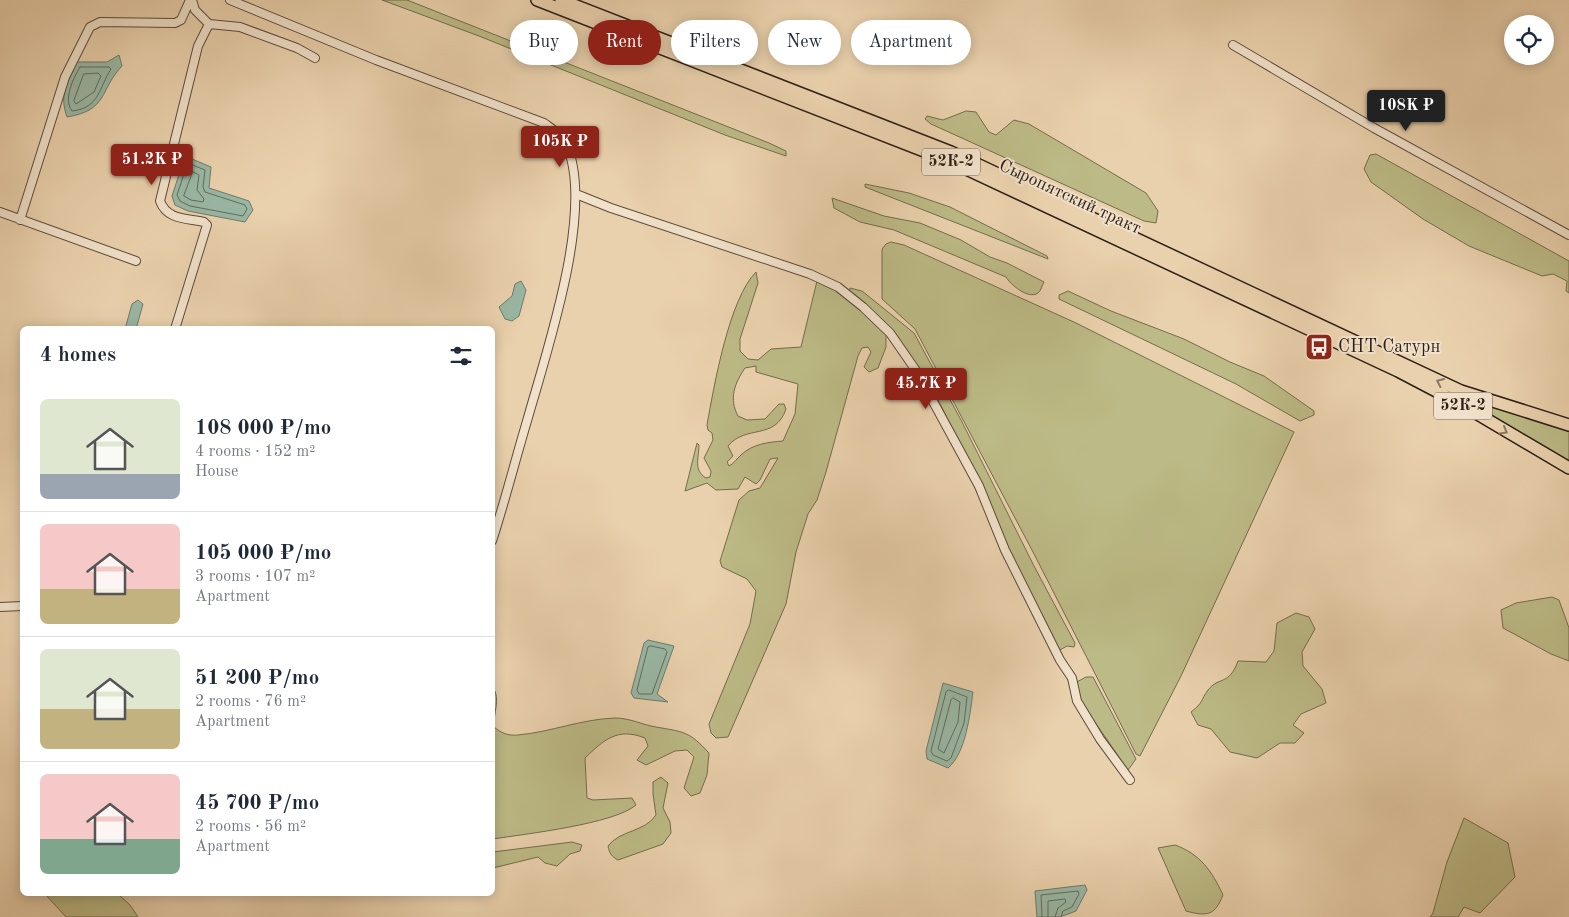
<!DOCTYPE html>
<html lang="en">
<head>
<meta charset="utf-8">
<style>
	:root { --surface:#fff; --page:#f6f6f7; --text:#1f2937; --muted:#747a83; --line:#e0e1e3; --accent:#8f2418 }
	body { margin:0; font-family:"Old Standard TT",serif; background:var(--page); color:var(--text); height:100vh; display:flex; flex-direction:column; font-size:19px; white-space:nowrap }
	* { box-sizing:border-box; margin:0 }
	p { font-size:16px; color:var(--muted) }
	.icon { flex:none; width:28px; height:28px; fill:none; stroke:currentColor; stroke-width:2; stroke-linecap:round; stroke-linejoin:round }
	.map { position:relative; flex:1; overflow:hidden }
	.details { position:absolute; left:20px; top:326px; width:475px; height:570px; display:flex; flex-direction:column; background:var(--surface); border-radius:8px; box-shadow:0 2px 12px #0003 }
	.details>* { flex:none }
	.guide { position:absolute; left:510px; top:20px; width:475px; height:45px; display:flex; gap:10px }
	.buttons { position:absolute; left:1504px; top:15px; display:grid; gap:10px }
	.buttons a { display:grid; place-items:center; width:50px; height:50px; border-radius:50%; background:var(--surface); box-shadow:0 2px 12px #0003; font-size:25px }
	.price { position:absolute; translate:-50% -42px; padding:0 11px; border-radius:5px; background:var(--accent); color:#fff; font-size:16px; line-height:32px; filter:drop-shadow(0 1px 2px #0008) }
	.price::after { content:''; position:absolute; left:50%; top:30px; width:15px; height:11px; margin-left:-8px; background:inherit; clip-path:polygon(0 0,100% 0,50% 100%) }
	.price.active { background:#222; color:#fff }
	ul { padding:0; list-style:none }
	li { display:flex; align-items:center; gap:15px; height:125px; padding:0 20px }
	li+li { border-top:1px solid var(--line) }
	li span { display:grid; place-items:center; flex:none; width:140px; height:100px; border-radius:8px; color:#555 }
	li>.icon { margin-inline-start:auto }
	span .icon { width:60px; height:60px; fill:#fffc; stroke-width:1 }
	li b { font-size:21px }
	h2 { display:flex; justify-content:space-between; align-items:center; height:60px; padding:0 20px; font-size:21px }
	.pill { padding:0 18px; border-radius:22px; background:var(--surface); box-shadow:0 2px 12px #0003; font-size:18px; line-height:45px }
	.pill.active { background:var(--accent); color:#fff }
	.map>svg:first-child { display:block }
</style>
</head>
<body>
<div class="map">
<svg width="1569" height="917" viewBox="0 0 1569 917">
	<rect width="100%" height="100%" fill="#ead1ad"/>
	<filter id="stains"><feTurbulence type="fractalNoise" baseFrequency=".004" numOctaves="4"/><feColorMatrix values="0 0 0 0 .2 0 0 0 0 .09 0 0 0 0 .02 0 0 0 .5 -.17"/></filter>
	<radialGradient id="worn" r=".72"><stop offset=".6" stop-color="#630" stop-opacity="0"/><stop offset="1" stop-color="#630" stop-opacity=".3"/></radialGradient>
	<path fill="#bcba86" stroke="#746c4e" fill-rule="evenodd" d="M382,0H407L769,143L786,151V156L725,135L479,36Z
		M966,111L976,112L989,132L996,135L1014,120L1029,124L1146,193L1158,211L1156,223L1144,221L931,124L925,119L927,116L943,120Z
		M1376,154L1569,261V293L1566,291L1567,281L1553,274L1542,276L1469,246L1423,219L1371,182L1364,169L1370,155Z
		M865,184L909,193L950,207L1047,256L1048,259L865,187Z
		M832,198L884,216L920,223L961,240L990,257L1007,263L1044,282C1042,285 1041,291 1038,293C1028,300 1010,284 1006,277L894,230L860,222L834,208Z
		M891,242L904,245L1076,323L1294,432L1181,676L1140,756L1136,754L1033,552L915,329L882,299V249L886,244Z
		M756,272L758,283L740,339V351L748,359L758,360L771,349L801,347L817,281C842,288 869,313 886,332V347L878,368L869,372L864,367L871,352L868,347L862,348L858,356L826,472L817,500L808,514L796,552L786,604L728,737L716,738L711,733L709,724L750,624L756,591L747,579L722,567L720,561L739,500L749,491L760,488L778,458L770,459L760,480L756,484L745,477L738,489L716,490L707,483L685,491L697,443L699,445C699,458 693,470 706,478L710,477L711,471L704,458L713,440L712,433L708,430L707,425C714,386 729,299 756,272ZM756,366V372L798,384L795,414L783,441C769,442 752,444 741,455C736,459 735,463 729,466L727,462L733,456L728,446C746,424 775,441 786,409L784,404H779L765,419L747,420L738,416C729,399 734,384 745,368Z
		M850,288L862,291L914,333L961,420L1034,566L1075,643L1074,647L1067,646L1058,651L1007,548L979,480L936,396L888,325L849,293Z
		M1068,291L1111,311L1184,339L1230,362L1264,376L1314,411V415L1300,421L1236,384L1059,299V295Z
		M1422,377L1569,431V463Z
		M1552,597L1559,600L1569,628V661L1551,654L1503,628L1501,610L1516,603Z
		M1296,613L1309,617L1315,629L1302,652L1303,666L1322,689L1326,703L1301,714L1293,725L1304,733L1295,743H1280L1257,758L1230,752L1211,729L1198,725L1191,712C1204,702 1200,701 1208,690C1219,676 1229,686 1238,661L1266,662L1274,651L1277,623Z
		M1086,677H1093L1136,759L1128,770L1079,699L1075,683Z
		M493,688C501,698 493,714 494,727C501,733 508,736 518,735C551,732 582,719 615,718C630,718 643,725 656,727C684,732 689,731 709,753L707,775L700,793L691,796L684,788L694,757L687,750L675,751L646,765L637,760L648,746L645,738C617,727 604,740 585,758L587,798L593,800L632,798L636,805C614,824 525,834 493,839Z
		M661,777L668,783L663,808L670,822L671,833L663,844L618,860C612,857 609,853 608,846C620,830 645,832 656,815L653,794V782Z
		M1464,818L1508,843L1515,877L1480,913L1464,907L1458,917H1430L1433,913L1447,862Z
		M572,842L582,845L580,851L570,854L557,866L545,863L538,857L493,868V852Z
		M1175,845C1200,854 1212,871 1223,895C1215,915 1208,917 1186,911L1158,848Z
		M45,894H118L130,905L138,917H66Z"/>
	<path fill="#99b8a5" stroke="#6d7b6c" d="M119,55L122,66C99,90 109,110 67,117C59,95 67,83 77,62H107Z
		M185,156L211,167L209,188L249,201L253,210L245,222L188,211L175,205L172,196Z
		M521,281L526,290L519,316L512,321L505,319L499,307L512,296L515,284Z
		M138,300L143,304L136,329H125L132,304Z
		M648,640L674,646L657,694L668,702L634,698L631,693L644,643Z
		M943,683L973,692C970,714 966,753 948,768L927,759L926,751Z
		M1085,885L1087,890L1076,911L1060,917H1037L1035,891Z"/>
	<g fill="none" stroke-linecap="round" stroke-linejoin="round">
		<path stroke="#626c5e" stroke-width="1" d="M80,67H109L111,69C99,87 100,108 72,111C63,99 73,79 80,67Z
			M84,74L98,73L101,76L94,92L76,104L74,101Z
			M190,164L205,170L203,187L205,192L245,205L247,209L243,216L190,206L180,201L177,195L187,165Z
			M193,172L199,175L197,190L204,199L203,202L191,200L184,196Z
			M651,646L665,649L667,652L652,694H639L637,690L648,647Z
			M949,690L967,697L964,723L951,758L947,761L933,755L931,751L946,692Z
			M953,698L960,702L958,722L944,753L938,749L951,700Z
			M1042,917L1041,895L1078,891L1079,894L1072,907L1063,911L1061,917
			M1048,917V901L1065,899L1066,902L1058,908L1055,917"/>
		<defs>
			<path id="street" d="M192,0L195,10L209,24L240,27L297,48L315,58
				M230,0L376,60L544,123C552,129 561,134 566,144C596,208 546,353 527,421C515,461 505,501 492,541
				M1233,45L1374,128L1569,235
				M576,194L611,208L810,274L838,287L863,307L890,333L917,372L979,486L1005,550L1060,660L1072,678L1077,701L1100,739L1130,780
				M0,212L136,261
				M20,220L65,77L90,27L100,22L175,23L181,20L190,0
				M175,329L207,225L204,222C186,218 167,220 160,201L198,46L209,24
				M0,607L22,606"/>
			<path id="primary" d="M537,0L947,160L1398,371L1459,403L1569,468
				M561,0L951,152L1461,391L1569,425"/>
		</defs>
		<use href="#street" stroke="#5c4c3c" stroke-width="10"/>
		<use href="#primary" stroke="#2c1f17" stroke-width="14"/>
		<use href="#street" stroke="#f1e1ca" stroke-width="8"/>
		<use href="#primary" stroke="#ead1ad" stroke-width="11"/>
	</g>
	<defs><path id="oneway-chevron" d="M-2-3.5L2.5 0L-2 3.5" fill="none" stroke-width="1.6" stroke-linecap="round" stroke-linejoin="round" transform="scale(1.25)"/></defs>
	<g stroke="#8b7862">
		<use href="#oneway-chevron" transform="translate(1440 382) rotate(-155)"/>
		<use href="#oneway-chevron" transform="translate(1504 431) rotate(30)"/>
	</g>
	<defs>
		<symbol id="bus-square" viewBox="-11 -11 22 22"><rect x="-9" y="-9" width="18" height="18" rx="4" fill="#8f2418" stroke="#f1e1ca"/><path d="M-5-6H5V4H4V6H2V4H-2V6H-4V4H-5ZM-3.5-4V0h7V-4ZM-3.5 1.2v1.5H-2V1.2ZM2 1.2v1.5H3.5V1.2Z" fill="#fff"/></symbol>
	</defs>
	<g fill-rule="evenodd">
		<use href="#bus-square" x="1303" y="331" width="32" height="32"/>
	</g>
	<g text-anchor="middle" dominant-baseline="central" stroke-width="4" stroke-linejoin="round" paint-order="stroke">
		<g fill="#f1e1ca" stroke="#67594d" stroke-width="1">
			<rect x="922" y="148.5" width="58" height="27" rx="4"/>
			<rect x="1434" y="392.5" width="58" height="27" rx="4"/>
		</g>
		<g font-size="16" font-weight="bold" fill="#2c1f17">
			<text x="951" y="162">52К-2</text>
			<text x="1463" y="406">52К-2</text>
		</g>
		<g font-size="18" fill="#2c1f17" stroke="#f1e1ca">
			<text transform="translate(1070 197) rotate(25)">Сыропятский тракт</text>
		</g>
		<g font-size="18" fill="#2c1f17" stroke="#f1e1ca" text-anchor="start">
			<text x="1338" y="347">СНТ Сатурн</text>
		</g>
	</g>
	<rect width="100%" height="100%" filter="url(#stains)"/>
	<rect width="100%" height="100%" fill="url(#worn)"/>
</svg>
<div class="buttons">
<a><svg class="icon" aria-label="locate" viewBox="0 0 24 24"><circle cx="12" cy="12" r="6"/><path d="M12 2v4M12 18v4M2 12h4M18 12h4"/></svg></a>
</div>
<b class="price active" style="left:1406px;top:132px">108K ₽</b>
<b class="price" style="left:560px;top:168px">105K ₽</b>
<b class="price" style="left:152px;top:186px">51.2K ₽</b>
<b class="price" style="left:926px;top:410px">45.7K ₽</b>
<div class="guide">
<a class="pill">Buy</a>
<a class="pill active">Rent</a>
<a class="pill">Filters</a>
<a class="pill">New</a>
<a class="pill">Apartment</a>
</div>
<section class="details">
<h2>4 homes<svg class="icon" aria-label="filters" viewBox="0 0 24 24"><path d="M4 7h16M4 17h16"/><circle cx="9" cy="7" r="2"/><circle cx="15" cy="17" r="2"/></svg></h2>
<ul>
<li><span style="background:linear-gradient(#dfe7d0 75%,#9aa5b1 0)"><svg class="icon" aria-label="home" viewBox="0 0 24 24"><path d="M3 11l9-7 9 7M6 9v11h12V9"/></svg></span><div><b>108 000 ₽/mo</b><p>4 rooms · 152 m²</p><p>House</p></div></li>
<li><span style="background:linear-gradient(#f6c9c9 65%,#c2b280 0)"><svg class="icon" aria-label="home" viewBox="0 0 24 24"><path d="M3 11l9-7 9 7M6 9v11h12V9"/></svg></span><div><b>105 000 ₽/mo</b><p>3 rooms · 107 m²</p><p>Apartment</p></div></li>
<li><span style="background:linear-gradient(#dfe7d0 60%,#c2b280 0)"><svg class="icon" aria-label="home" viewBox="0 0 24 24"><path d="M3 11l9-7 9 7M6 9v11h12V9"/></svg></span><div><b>51 200 ₽/mo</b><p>2 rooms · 76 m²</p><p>Apartment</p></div></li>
<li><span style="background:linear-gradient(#f6c9c9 65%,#7fa58c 0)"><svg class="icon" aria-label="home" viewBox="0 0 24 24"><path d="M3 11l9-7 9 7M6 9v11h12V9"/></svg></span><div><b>45 700 ₽/mo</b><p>2 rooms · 56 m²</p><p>Apartment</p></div></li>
</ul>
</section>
</div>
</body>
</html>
